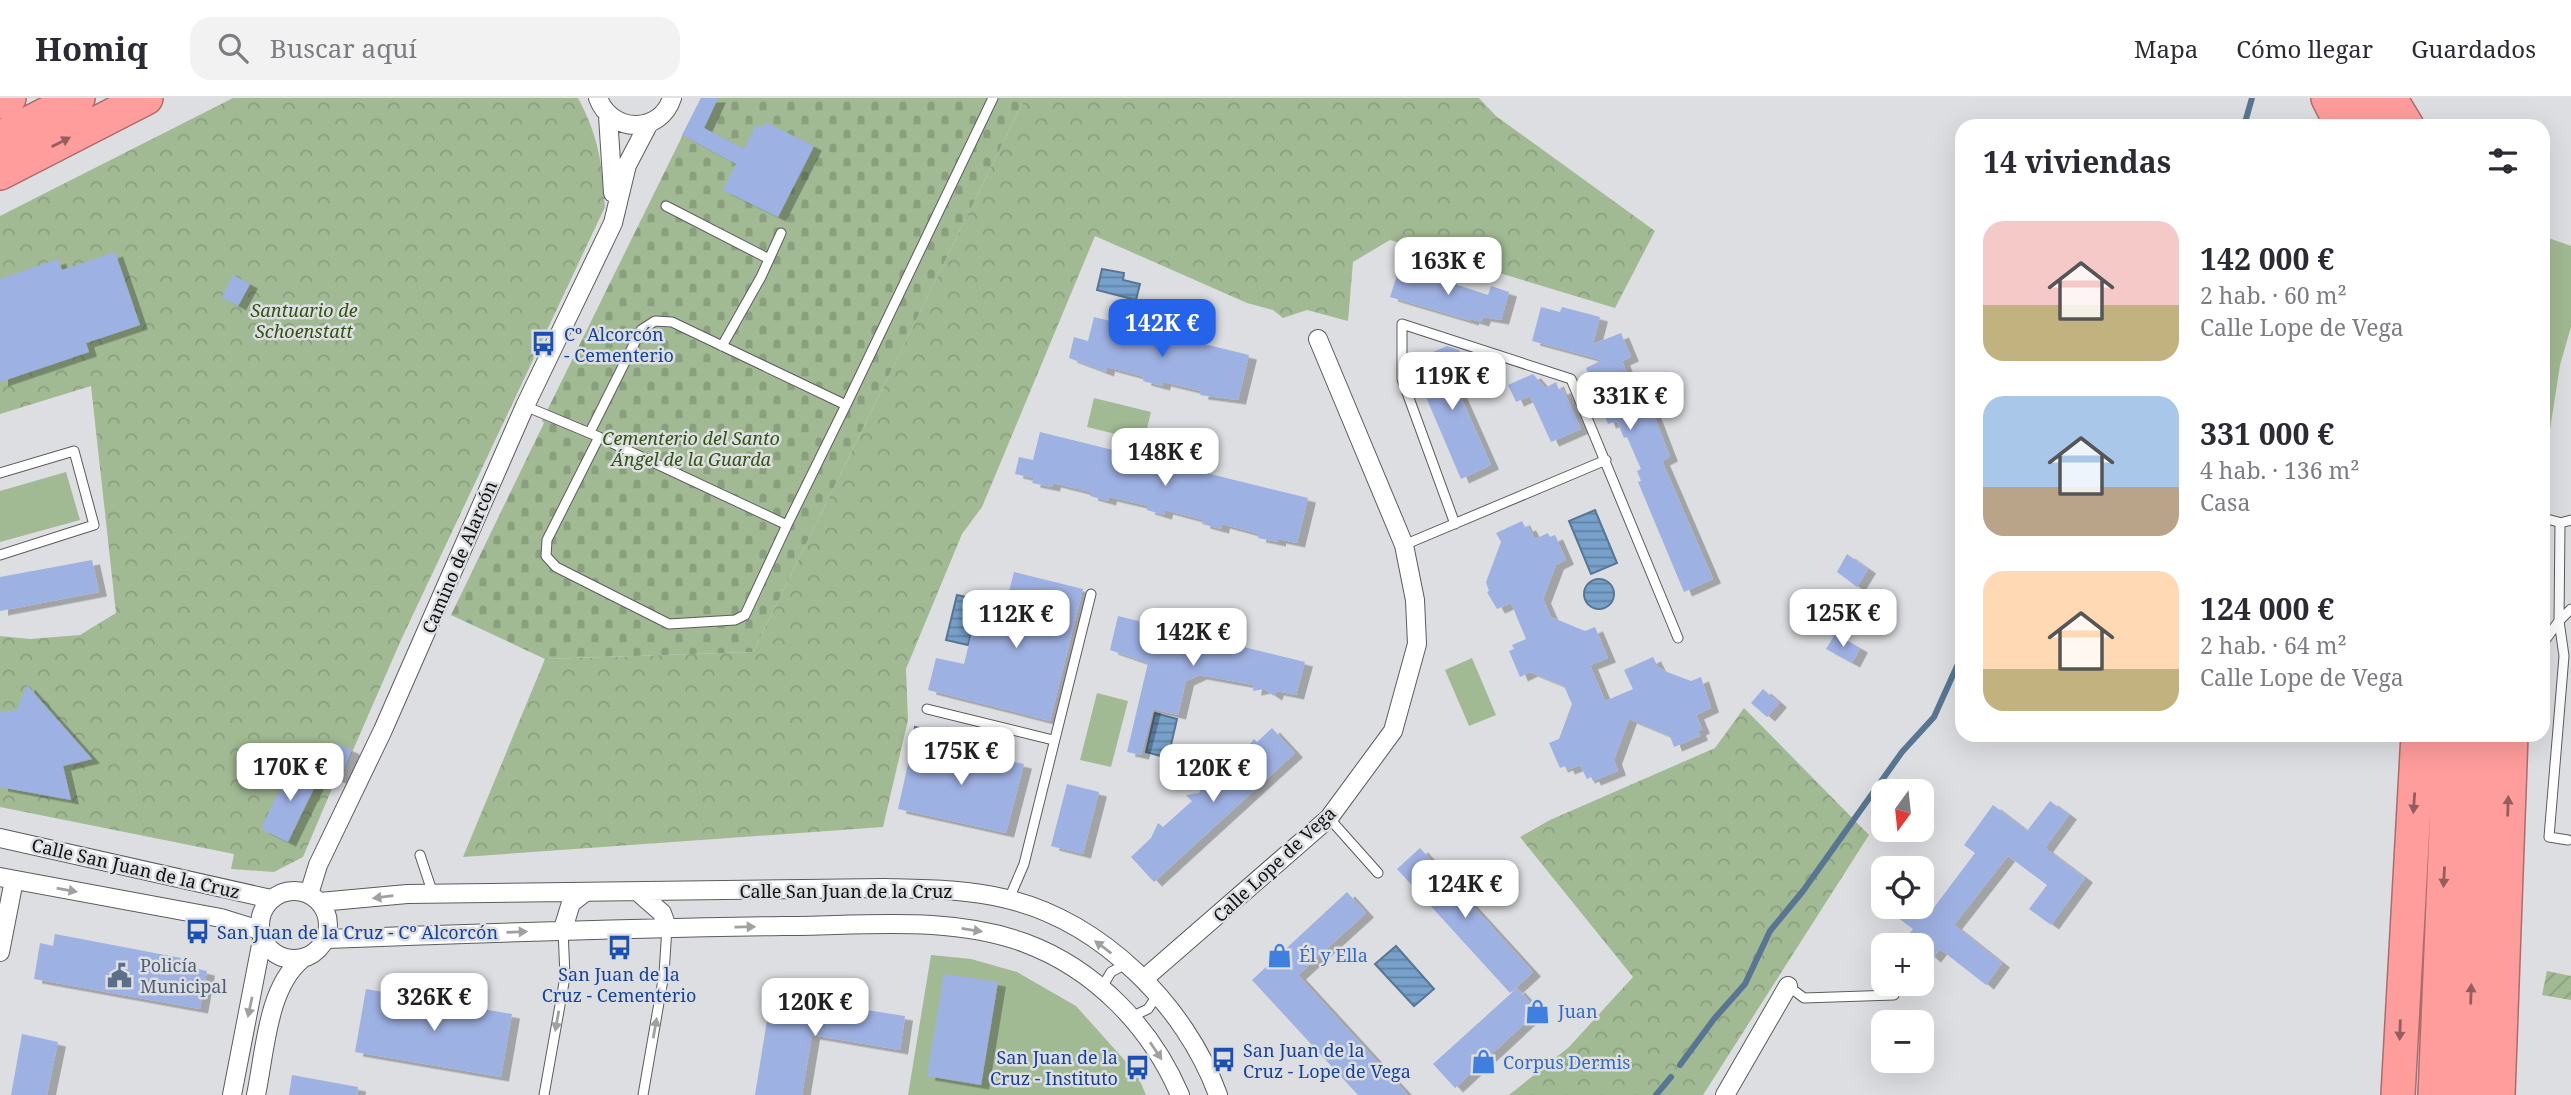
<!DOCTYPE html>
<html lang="es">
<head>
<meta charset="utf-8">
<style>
	:root { --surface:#fff; --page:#f2f2f3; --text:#2b2b33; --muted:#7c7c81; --line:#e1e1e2; --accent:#2563eb }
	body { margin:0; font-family:"Noto Serif",serif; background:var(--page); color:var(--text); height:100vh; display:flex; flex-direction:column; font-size:26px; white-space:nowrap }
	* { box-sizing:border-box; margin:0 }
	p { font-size:23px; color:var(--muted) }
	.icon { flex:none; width:38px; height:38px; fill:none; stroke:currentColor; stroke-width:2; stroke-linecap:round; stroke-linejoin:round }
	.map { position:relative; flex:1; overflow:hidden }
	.panel { position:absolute; left:1955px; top:21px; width:595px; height:623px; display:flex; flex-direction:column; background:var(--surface); border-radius:21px; box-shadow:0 7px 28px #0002 }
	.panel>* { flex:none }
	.needle { width:46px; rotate:195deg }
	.tools { position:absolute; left:1871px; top:681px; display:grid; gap:14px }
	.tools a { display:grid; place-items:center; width:63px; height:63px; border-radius:14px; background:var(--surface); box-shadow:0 7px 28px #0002; font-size:35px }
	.price { position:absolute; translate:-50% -60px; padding:0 16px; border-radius:14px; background:#fff; color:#222; font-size:23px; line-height:46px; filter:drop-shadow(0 2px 4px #0008) }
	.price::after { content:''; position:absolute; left:50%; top:42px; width:21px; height:16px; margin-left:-10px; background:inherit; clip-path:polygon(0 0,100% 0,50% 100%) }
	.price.current { background:var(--accent); color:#fff }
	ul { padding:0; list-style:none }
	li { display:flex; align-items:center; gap:21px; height:175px; padding:0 28px }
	li span { display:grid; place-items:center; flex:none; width:196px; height:140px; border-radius:21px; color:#555 }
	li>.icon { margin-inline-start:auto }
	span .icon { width:84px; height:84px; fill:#fffc; stroke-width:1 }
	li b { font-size:30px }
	h2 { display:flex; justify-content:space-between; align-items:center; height:84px; padding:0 28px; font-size:30px }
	header { display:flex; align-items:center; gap:42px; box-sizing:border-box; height:98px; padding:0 35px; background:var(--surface); border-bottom:2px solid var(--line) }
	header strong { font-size:33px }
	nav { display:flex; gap:38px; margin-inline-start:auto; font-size:24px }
	.search { width:490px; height:63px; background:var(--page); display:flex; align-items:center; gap:18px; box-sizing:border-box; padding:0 24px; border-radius:21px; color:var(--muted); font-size:26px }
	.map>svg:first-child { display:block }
</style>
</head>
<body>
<header>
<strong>Homiq</strong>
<div class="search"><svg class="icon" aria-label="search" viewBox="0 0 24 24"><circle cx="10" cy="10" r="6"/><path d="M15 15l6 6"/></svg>Buscar aquí</div>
<nav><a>Mapa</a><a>Cómo llegar</a><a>Guardados</a></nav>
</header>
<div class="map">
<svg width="2571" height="997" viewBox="0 0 2571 997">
	<defs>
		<pattern id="forest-crowns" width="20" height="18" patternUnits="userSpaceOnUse" patternTransform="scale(1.75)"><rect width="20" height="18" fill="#a1ba93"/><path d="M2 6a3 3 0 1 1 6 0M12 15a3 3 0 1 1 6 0" fill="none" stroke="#8a9f7e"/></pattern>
		<pattern id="cemetery-stones" width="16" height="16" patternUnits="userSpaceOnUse" patternTransform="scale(1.75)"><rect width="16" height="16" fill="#a1ba93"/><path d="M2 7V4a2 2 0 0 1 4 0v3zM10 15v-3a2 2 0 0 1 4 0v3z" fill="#8a9f7e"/></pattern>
		<pattern id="garden-furrows" width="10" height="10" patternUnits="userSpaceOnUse" patternTransform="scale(1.75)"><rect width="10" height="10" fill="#a1ba93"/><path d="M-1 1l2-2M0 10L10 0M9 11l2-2" fill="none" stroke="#8a9f7e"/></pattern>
		<pattern id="water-rules" width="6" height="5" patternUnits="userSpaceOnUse" patternTransform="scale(1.75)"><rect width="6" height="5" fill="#77a1ca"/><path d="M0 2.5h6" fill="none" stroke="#6082a3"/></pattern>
		<filter id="shadow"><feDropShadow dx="8" dy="4.5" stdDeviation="0" flood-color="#0004"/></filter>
	</defs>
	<rect width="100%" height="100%" fill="#dddee1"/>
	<path fill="#a1ba93" d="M2543,138L2571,148V229L2560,267L2546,358L2543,344Z
		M1094,300L1151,314L1144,343L1087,329Z
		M66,374L80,422L0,444V393Z
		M1472,560L1496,617L1469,628L1445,572Z
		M1097,595L1128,603L1111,669L1080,662Z
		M931,857L971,861L1017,874L1076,908L1137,976L1146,997H908Z"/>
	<path fill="url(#forest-crowns)" d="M233,0H578C599,39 602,65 605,109L401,542L340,682L336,681L303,759L274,774L231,771L234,756L0,709V538L30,541L80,537L116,515L91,288L0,316V118Z
		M1025,0H1479L1496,18L1655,133L1615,210L1390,142L1353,164L1348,223L1307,212L1283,220L1273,212L1247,205L1095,138L982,409L962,436L906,571L908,622L883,729L463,759L545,561L753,554Z
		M1744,610L1869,737L1703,997H1509L1569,949L1633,879L1520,739L1550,722L1715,650Z"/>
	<path fill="url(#cemetery-stones)" d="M701,0H1025L753,554L545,561L451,517L544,325L542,323Z"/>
	<path fill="url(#garden-furrows)" d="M2547,873L2571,878V902L2542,897Z"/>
	<path fill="url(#water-rules)" stroke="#587693" stroke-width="2" d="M1102,171L1124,175L1123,182L1140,186L1136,202L1097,192Z
		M1595,412L1617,465L1591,476L1569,423Z
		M1584 496a15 15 0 1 1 30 0a15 15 0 1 1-30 0Z
		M957,497L980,502L968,547L946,542Z
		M1155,615L1177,621L1168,660L1146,654Z
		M915,629L946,636L945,650H920L913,645Z
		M1396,848L1434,891L1414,908L1375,866Z"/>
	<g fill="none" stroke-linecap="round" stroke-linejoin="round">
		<path stroke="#587693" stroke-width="6" d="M2244,28L2252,0
			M1680,967L1714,921L1745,886L1770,833L1803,793L1902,654L1934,619L1962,557
			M1656,997L1671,979"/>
	</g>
	<path fill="#9eb1e3" filter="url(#shadow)" d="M701,0H718L704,30L744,51L756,27L762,30L765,24L814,48L778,119L723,92L736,66L682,37Z
		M115,154L140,227L86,245L89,254L0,284V181L58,161L62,172Z
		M1400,168L1488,197L1491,188L1509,194L1501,222L1483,219L1481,224L1471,221V223L1390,199Z
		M233,177L250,186L238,208L222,199Z
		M1541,209L1560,214L1562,209L1600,219L1593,246L1621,235L1631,259L1622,263L1641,310L1650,307L1670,359L1662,363L1713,481L1684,494L1638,384L1641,383L1637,373L1641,371L1627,339L1624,340L1617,323L1608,326L1586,270L1602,262L1532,243Z
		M1094,219L1249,257L1238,302L1200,297L1201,293L1163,284L1162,288L1143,283L1144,279L1107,269L1106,274L1069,260L1074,239L1088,243Z
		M1447,248L1459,252L1464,263L1448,270L1491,367L1461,381L1417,278L1427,274L1421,259Z
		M1533,276L1545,290L1556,284L1559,292L1563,291L1581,331L1551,344L1530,298L1516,304L1508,287Z
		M1040,334L1308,400L1297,445L1278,441V444L1258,440L1259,436L1222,426L1221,431L1202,426L1203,422L1165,412L1164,417L1147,412L1148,408L1109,399L1108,403L1090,398V394L1053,385L1052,389L1032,385L1034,380L1015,376L1019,359L1033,362Z
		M1522,423L1525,429L1528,428L1535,441L1548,435L1550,439L1555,437L1566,462L1556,467L1543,501L1551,519L1585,533L1595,529L1608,560L1590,567L1605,603L1633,591L1624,572L1653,559L1658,569L1667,574L1691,583L1701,579L1711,610L1696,617L1702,631L1698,633L1700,638L1674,649L1670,638L1629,621L1614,662L1618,673L1593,683L1591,679L1587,681L1580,667L1567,672L1565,668L1560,670L1549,645L1559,641L1572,606L1564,588L1530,574L1520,579L1509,553L1514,551L1512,547L1526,541L1511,505L1497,511L1487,494L1489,493L1486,484L1501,444L1496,435Z
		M1847,456L1868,471L1857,489L1837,474Z
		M92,462L99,494L0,513V479Z
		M1014,474L1083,491L1050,623L928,592L936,560L964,566L978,509L1003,516Z
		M1825,506L1841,515L1829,535L1807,523Z
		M1118,518L1305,564L1296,597L1276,593L1274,598L1264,591L1253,593L1254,587L1199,577L1186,583L1178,617L1153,611L1141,657L1127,654L1148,565L1110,552Z
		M1835,536L1860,550L1852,565L1826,551Z
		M27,587L92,661L63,668L71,702L0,689V614L17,612Z
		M1763,591L1779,605L1767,619L1751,605Z
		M1272,630L1295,655L1154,784L1131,759L1151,740L1158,725L1163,729L1192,703L1186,697L1199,695L1205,682L1209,687L1240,659L1235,655L1246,651L1254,641L1257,644Z
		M336,645L352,652L340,682L324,675Z
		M912,648L944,652L949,649L1024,666L1006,735L898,711Z
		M291,667L319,680L288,744L261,731Z
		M1067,686L1099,694L1083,756L1051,748Z
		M2050,703L2069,717L2045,750L2085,780L2051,827L2029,811L2047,787L2008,758L1954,827L2002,865L1986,887L1940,851L1933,860L1922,851V847L1906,840L1913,831L1882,808H1928L1932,812L1975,755L1964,747L1993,707L2027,733Z
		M1420,750L1533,874L1510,895L1397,771Z
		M1347,794L1366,815L1298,877L1408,997H1358L1252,882Z
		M55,836L181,860L179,867L207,873L200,911L34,881L40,845L53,848Z
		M944,876L998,884L981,987L927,978Z
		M1517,890L1538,913L1455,990L1433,966Z
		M366,891L512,916L501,979L355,954Z
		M771,897L905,918L900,952L812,937L802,997H755Z
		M22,936L58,944L47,997H11Z
		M292,977L358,989L357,997H289Z"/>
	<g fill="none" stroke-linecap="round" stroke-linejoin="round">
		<defs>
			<path id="lane" d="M666,108L769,161
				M722,248L761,179L781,135
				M846,307L993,0
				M525,308L599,339L547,442L546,458L556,469L669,526L735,522L745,517L787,427L599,339
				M590,334L641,232L655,223L672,224L846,307L787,427
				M0,375L74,353L94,427L0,457
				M2543,420L2562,425
				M1455,426L1402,281V226L1571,281L1678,540
				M1404,447L1606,362
				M2559,523L2560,425L2571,422
				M2559,523L2571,511
				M2543,545L2559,523L2564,558L2549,739L2568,742
				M927,611L1053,642
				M1329,720L1378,775
				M420,757L433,796
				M1009,801L1024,766L1091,496
				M1788,888L1804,900L1894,897
				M1101,891L1111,874L1126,866
				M1131,919L1148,911L1158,896
				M544,997L565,879L563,831
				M643,997L664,876L667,829"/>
			<path id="street" d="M598,0C611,35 660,37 672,0
				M608,18L613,95
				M0,740L271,801
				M0,779L221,820L259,832
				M260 827a34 34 0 1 1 68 0a34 34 0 1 1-68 0Z
				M638,794L662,815L667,829
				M309,796L318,767L383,632L525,308L613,125L627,67L649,25
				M320,804L407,796L885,790C926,791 967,791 1007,801C1101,823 1186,908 1218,997
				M563,831L571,805L584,795
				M327,841C479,835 631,830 783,828C862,828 949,817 1025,845C1095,871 1151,929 1180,997
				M0,854L14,782
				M1145,880L1329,720L1393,633L1417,546L1415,502L1404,447L1318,241
				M232,997L262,842
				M256,997C265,955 267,891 301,862
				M1725,997L1788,888"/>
			<path id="highway" d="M2328,0L2342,28
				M2356,0L2371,28
				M2390,0L2407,28
				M0,4L9,0
				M0,40L78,0
				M0,75L146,0
				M2398,997L2418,637
				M2435,997L2450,637
				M2467,997L2482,637
				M2498,997L2511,637"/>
		</defs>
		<use href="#lane" stroke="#5b5c5f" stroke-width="11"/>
		<use href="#street" stroke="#5b5c5f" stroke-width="20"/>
		<use href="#highway" stroke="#ac6c6c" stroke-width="36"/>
		<use href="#lane" stroke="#fff" stroke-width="9"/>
		<use href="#street" stroke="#fff" stroke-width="18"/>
		<use href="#highway" stroke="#ff9c9c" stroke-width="33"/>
	</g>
	<defs><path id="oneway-solid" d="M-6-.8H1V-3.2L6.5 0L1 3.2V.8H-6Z" transform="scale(1.75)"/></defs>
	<g fill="#945e5e">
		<use href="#oneway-solid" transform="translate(61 44) rotate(-27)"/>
		<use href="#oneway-solid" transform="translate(2414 705) rotate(94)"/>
		<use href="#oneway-solid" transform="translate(2508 708) rotate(-88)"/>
		<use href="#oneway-solid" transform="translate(2444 779) rotate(93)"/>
		<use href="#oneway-solid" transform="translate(2471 896) rotate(-88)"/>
		<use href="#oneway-solid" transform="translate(2400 932) rotate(92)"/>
	</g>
	<g fill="#a0a0a1">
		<use href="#oneway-solid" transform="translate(67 792) rotate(10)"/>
		<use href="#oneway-solid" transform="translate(383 799) rotate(173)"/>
		<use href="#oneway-solid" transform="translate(745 829) rotate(-1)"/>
		<use href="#oneway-solid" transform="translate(972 832) rotate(9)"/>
		<use href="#oneway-solid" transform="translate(517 834) rotate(-2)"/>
		<use href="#oneway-solid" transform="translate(1103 849) rotate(-143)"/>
		<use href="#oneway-solid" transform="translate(250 909) rotate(102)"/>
		<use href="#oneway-solid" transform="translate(557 923) rotate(100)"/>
		<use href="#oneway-solid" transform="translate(655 930) rotate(-80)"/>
		<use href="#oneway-solid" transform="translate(1156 953) rotate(56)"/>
	</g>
	<defs>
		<symbol id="bus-bare" viewBox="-9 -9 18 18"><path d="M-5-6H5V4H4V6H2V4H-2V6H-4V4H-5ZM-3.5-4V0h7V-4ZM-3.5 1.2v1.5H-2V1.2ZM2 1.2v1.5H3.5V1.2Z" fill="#1a4fb4" stroke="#dddee1" stroke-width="2.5" paint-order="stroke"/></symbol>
		<symbol id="shop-bare" viewBox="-9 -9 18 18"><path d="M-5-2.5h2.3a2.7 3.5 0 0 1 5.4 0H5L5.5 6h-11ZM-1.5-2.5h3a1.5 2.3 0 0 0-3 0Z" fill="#3f7fe0" stroke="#dddee1" stroke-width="2.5" paint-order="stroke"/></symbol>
		<symbol id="civic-bare" viewBox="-9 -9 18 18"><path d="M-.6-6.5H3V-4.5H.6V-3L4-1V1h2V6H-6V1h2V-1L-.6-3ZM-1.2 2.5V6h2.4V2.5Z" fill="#5c6f8a" stroke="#dddee1" stroke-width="2.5" paint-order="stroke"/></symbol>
	</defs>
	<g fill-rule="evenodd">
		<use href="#bus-bare" x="526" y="228" width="35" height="35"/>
		<use href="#bus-bare" x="180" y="816" width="35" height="35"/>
		<use href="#bus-bare" x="602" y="832" width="35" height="35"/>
		<use href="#shop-bare" x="1262" y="840" width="35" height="35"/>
		<use href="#civic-bare" x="102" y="860" width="35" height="35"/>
		<use href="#shop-bare" x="1520" y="896" width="35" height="35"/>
		<use href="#bus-bare" x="1206" y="944" width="35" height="35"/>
		<use href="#shop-bare" x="1466" y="946" width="35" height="35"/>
		<use href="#bus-bare" x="1120" y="952" width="35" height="35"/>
	</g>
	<g text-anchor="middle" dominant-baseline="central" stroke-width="5" stroke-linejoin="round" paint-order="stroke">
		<g font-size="18" font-style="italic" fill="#315510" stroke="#dddee1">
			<text x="304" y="212">Santuario de<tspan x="304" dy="21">Schoenstatt</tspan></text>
			<text x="691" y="340">Cementerio del Santo<tspan x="691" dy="21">Ángel de la Guarda</tspan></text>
		</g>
		<g font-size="18" fill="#164399" stroke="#dddee1" text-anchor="start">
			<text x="564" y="236">Cº Alcorcón<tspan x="564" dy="21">- Cementerio</tspan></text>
			<text x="217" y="834">San Juan de la Cruz - Cº Alcorcón</text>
			<text x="619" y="876" text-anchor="middle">San Juan de la<tspan x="619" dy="21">Cruz - Cementerio</tspan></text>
			<text x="1243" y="952">San Juan de la<tspan x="1243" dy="21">Cruz - Lope de Vega</tspan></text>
			<text x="1118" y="959" text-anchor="end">San Juan de la<tspan x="1118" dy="21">Cruz - Instituto</tspan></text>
		</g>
		<g font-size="18" fill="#111213" stroke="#dddee1">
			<text transform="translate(459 459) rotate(-67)">Camino de Alarcón</text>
			<text transform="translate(1274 766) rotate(-43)">Calle Lope de Vega</text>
			<text transform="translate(136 770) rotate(13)">Calle San Juan de la Cruz</text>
			<text x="846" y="793">Calle San Juan de la Cruz</text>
		</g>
		<g font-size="18" fill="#366cbe" stroke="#dddee1" text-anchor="start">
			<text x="1299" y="857">Él y Ella</text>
			<text x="1558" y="913">Juan</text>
			<text x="1503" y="964">Corpus Dermis</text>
		</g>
		<g font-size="18" fill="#4e5e75" stroke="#dddee1" text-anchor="start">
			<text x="140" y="867">Policía<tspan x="140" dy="21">Municipal</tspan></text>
		</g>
	</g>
</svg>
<div class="tools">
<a><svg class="needle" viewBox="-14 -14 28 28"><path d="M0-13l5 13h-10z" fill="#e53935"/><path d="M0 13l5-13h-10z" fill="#7c7c81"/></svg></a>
<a><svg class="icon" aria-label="locate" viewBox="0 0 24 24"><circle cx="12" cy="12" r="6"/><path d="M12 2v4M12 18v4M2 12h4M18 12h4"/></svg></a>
<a>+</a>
<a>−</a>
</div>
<b class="price" style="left:1448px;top:199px">163K €</b>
<b class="price current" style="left:1162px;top:261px">142K €</b>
<b class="price" style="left:1452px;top:314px">119K €</b>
<b class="price" style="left:1630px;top:334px">331K €</b>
<b class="price" style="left:1165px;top:390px">148K €</b>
<b class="price" style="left:1843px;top:551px">125K €</b>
<b class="price" style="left:1016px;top:552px">112K €</b>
<b class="price" style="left:1193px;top:570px">142K €</b>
<b class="price" style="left:961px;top:689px">175K €</b>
<b class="price" style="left:290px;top:705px">170K €</b>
<b class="price" style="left:1213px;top:706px">120K €</b>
<b class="price" style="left:1465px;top:822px">124K €</b>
<b class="price" style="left:434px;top:935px">326K €</b>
<b class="price" style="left:815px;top:940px">120K €</b>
<section class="panel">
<h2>14 viviendas<svg class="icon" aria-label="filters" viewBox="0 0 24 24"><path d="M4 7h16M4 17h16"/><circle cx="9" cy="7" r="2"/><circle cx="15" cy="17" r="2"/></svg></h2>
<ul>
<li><span style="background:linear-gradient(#f6c9c9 60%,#c2b280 0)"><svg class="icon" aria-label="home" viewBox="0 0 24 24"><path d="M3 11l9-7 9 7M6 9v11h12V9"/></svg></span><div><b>142 000 €</b><p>2 hab. · 60 m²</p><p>Calle Lope de Vega</p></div></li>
<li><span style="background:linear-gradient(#a9c7e8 65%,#b9a48a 0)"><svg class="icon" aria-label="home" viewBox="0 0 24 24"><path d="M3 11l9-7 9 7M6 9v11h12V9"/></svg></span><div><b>331 000 €</b><p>4 hab. · 136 m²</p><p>Casa</p></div></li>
<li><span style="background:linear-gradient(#ffd9b3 70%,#c2b280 0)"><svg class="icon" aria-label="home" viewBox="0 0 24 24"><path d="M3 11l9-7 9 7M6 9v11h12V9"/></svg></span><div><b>124 000 €</b><p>2 hab. · 64 m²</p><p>Calle Lope de Vega</p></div></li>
</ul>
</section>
</div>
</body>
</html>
